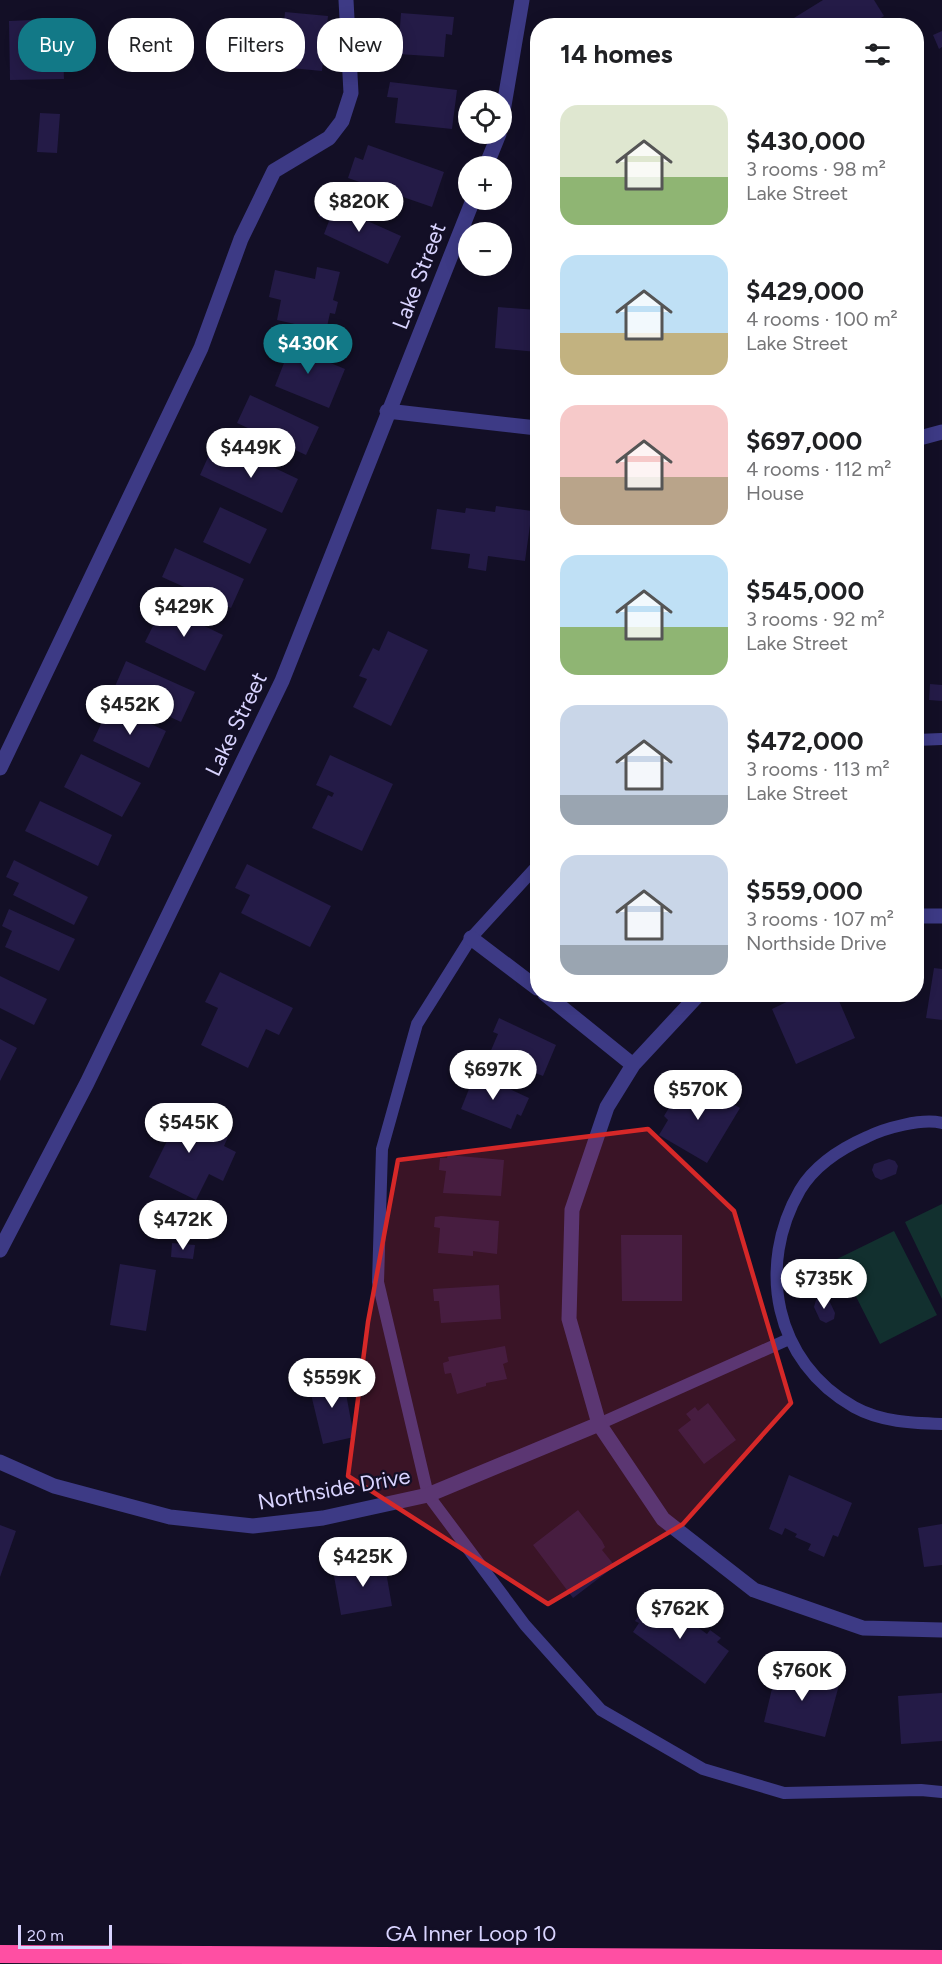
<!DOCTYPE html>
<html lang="en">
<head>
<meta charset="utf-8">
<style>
	:root { --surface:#fff; --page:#f6f6f6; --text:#202124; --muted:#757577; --accent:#127987 }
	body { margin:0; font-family:Figtree,sans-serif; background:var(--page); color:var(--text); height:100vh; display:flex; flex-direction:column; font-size:22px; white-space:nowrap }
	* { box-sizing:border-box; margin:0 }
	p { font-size:20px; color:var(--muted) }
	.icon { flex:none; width:33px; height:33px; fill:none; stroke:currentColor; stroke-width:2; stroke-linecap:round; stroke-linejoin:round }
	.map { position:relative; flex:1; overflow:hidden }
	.side { position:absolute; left:530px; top:18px; width:394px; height:984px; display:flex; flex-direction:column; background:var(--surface); border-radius:24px; box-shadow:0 3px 15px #0003 }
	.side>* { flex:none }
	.top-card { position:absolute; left:18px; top:18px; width:422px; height:54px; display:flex; gap:12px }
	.buttons { position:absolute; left:458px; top:90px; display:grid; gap:12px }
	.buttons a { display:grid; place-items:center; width:54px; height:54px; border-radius:50%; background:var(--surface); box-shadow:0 3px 15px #0003; font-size:30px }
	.scale { position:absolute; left:18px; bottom:15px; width:94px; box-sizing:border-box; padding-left:6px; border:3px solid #d9d4ff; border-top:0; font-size:16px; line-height:21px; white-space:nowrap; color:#d9d4ff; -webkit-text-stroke:4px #130f26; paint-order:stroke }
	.price { position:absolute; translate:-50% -51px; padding:0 14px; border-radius:21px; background:#fff; color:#222; font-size:20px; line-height:39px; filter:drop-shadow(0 2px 3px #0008) }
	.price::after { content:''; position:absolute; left:50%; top:36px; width:18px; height:14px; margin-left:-9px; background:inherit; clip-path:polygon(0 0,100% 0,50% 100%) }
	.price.active { background:var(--accent); color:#fff }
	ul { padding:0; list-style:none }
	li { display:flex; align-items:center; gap:18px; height:150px; padding:0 30px }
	li span { display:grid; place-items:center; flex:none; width:168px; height:120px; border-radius:18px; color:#555 }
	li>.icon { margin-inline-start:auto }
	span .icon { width:72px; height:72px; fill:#fffc; stroke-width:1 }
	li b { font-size:26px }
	h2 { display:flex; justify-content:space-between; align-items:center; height:72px; padding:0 30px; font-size:26px }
	.pill { padding:0 21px; border-radius:24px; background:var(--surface); box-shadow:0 3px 15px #0003; font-size:21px; line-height:54px }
	.pill.active { background:var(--accent); color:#fff }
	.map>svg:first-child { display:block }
</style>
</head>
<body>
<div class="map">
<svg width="942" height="1964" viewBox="0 0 942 1964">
	<rect width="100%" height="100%" fill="#130f26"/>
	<path fill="#12302f" d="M942,1204V1299L905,1222Z
		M894,1231L937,1315L880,1344L837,1259Z"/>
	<path fill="#241b47" d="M823,0H874L884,16L868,26H781Z
		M285,12L328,16L322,71L280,67Z
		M401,13L454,17L452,35L446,34L444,57L398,54Z
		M32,20V22L62,21L64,79L10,80L9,21Z
		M942,31V47L939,49L933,35Z
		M390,82L457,90L452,129L395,123L398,98L387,97Z
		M40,113L60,114L57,153L37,152Z
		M368,145L444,172L432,207L348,178L355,157L363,160Z
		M325,202L401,236L388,264L324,234L329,221L318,216Z
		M317,267L340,272L333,300L338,302L335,314L330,313L326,331L277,320L281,300L269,297L275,270L315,279Z
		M498,307L537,310V352L495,348Z
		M280,342L345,369L329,408L275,386L284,363L273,358Z
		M250,395L319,427L306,455L237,423Z
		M228,446L298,479L282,513L200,475L209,455L221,461Z
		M496,506L532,511L525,561L488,556L486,571L468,568L470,554L431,549L437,509L465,513L466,508L495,512Z
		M220,507L267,529L250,564L203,542Z
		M916,538H922L920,578H916Z
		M175,548L244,579L231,608L162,577Z
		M163,606L223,635L205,671L145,642Z
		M388,631L428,650L391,726L353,707L367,679L359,676L373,648L379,651Z
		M126,661L195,692L181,722L113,691Z
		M930,684L942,685V701L929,700Z
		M110,705L166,731L149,768L93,741Z
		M81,754L141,783L122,817L64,787Z
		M330,755L393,784L362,851L312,828L328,795L332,797L334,793L316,785Z
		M40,801L112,835L98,866L25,831Z
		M14,860L88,897L74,925L13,895L19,883L6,877Z
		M247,864L331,906L310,947L241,913L250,895L235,888Z
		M9,909L75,939L59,971L5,947L12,931L2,926Z
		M934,968L942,969V1020L926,1018Z
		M220,972L293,1008L279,1035L266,1029L248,1068L201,1045L218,1008L205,1002Z
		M0,976L47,999L34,1025L0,1008Z
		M803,994H836L855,1038L796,1064L772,1009Z
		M499,1018L556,1045L543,1076L489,1055L498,1034L493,1032Z
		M0,1039L17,1048L0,1081Z
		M473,1072L529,1098L521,1116L517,1114L511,1129L461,1109L469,1089L466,1087Z
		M691,1079L740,1108L707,1163L659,1135L668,1120L664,1116L679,1091L683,1093Z
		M165,1106L228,1137L224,1146L236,1152L223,1181L209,1174L196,1200L149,1177L167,1141L152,1134Z
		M448,1155L504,1160L501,1196L443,1193L446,1171L439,1170L440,1158H447Z
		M889,1159L895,1161L898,1166L896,1174L881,1180L875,1177L872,1170L874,1164Z
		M441,1216L499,1221L497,1254L473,1251V1256L438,1253L440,1228L434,1227L435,1217Z
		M621,1235H682V1301H622Z
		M172,1243L195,1245L193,1259L171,1257Z
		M120,1264L156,1270L146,1331L110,1325Z
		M499,1285L501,1319L441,1323L439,1301H434L433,1289Z
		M822,1296L828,1298L835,1313L834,1319L826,1323L820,1320L814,1307L816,1300Z
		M505,1346L508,1362L503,1364L507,1379L486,1383V1386L457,1394L451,1373L445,1374L444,1370L443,1363L449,1361L448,1357Z
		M342,1372L354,1437L323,1444L309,1386L331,1380L329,1375Z
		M708,1403L736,1440L704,1464L678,1430L691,1420L686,1414L695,1407L698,1411Z
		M789,1475L852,1503L838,1537L833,1535L824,1557L808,1550L811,1544L795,1537L797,1534L785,1528L782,1535L769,1529Z
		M578,1510L602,1541L605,1547L602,1550L615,1566L573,1598L533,1545Z
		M942,1524V1565L924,1567L918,1528Z
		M0,1525L16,1531L0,1577Z
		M375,1560L376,1568L385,1566L392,1606L341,1615L334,1576L344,1575L342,1565Z
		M652,1597L667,1608L671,1602L674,1604L681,1610L678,1613L707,1634L710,1630L721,1638L717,1642L729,1651L705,1684L633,1632L639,1623L635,1621Z
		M796,1668L823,1675L821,1681L839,1685L825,1737L764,1722L776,1672L794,1676Z
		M942,1693V1741L901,1744L898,1696Z"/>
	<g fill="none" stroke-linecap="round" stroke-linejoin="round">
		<path stroke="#3d3a85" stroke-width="12" d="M916,740L942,739
			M537,866L471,938L417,1024L382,1149L378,1282L428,1495L525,1625L601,1710L703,1769L784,1793L921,1790L942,1792
			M942,1123C922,1118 885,1128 867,1137C842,1148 815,1165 800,1190C756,1266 774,1362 854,1407C881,1422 912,1423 942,1424
			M599,1424L789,1339"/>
		<path stroke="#3d3a85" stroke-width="15" d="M501,123L522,0
			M486,166L499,134
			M387,411L537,428
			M916,439L942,432
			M0,768L201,348L241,239L274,171L329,138L342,121L351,93L346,0
			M916,916H942
			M471,938L537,988
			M545,994L633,1065
			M699,994L633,1065L607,1107L572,1210L569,1319L599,1424L663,1519L754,1590L863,1628L942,1630
			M0,1250L87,1083L282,681L473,200
			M0,1462L54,1486L170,1517L253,1526L323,1518L428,1495L599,1424"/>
		<path stroke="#ff4fa3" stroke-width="18" d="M0,1954L942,1959"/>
	</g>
	<path fill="#d62828" fill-opacity="0.2" stroke="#d62828" stroke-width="4.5" stroke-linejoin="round" d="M648,1129L734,1211L791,1403L683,1524L548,1604L348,1476L368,1322L398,1160Z"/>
	<g text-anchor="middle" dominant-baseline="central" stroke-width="4.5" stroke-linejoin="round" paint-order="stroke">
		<g font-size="22" fill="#d9d4ff" stroke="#130f26">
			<text transform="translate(419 276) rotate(-69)">Lake Street</text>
			<text transform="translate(236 724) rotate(-64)">Lake Street</text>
			<text transform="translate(334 1489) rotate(-10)">Northside Drive</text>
			<text x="471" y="1933">GA Inner Loop 10</text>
		</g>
	</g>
</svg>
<div class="buttons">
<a><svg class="icon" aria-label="locate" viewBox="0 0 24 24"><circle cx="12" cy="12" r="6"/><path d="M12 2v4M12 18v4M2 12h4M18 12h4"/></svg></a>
<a>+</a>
<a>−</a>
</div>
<div class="scale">20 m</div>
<b class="price" style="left:359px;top:233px">$820K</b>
<b class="price active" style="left:308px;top:375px">$430K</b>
<b class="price" style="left:251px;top:479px">$449K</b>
<b class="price" style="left:184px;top:638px">$429K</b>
<b class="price" style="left:130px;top:736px">$452K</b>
<b class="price" style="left:493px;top:1101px">$697K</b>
<b class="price" style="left:698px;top:1121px">$570K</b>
<b class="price" style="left:189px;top:1154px">$545K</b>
<b class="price" style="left:183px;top:1251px">$472K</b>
<b class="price" style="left:824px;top:1310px">$735K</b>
<b class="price" style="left:332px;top:1409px">$559K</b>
<b class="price" style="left:363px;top:1588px">$425K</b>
<b class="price" style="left:680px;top:1640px">$762K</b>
<b class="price" style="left:802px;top:1702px">$760K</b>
<div class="top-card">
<a class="pill active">Buy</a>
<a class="pill">Rent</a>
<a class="pill">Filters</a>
<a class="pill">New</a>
</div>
<section class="side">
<h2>14 homes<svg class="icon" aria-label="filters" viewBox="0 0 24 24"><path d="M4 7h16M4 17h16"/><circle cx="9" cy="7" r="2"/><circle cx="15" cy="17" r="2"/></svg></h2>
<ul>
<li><span style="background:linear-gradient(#dfe7d0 60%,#8fb573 0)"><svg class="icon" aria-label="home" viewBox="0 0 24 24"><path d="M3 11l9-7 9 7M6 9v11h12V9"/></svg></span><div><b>$430,000</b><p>3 rooms · 98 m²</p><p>Lake Street</p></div></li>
<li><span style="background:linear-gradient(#bfe0f5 65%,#c2b280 0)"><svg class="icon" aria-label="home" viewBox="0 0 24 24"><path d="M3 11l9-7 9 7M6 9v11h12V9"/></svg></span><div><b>$429,000</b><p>4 rooms · 100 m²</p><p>Lake Street</p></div></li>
<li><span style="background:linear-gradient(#f6c9c9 60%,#b9a48a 0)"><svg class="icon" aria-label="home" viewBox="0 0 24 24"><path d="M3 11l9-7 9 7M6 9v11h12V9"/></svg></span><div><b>$697,000</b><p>4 rooms · 112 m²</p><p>House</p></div></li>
<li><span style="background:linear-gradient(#bfe0f5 60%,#8fb573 0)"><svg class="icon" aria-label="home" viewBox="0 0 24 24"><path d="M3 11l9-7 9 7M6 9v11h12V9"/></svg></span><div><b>$545,000</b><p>3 rooms · 92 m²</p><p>Lake Street</p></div></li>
<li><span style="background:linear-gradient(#c9d6e8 75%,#9aa5b1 0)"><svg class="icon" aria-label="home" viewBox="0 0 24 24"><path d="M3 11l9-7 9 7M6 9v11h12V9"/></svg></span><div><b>$472,000</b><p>3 rooms · 113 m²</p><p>Lake Street</p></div></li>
<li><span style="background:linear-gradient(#c9d6e8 75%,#9aa5b1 0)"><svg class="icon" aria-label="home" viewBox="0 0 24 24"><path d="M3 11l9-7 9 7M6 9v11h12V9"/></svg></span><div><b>$559,000</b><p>3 rooms · 107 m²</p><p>Northside Drive</p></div></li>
</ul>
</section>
</div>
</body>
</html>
